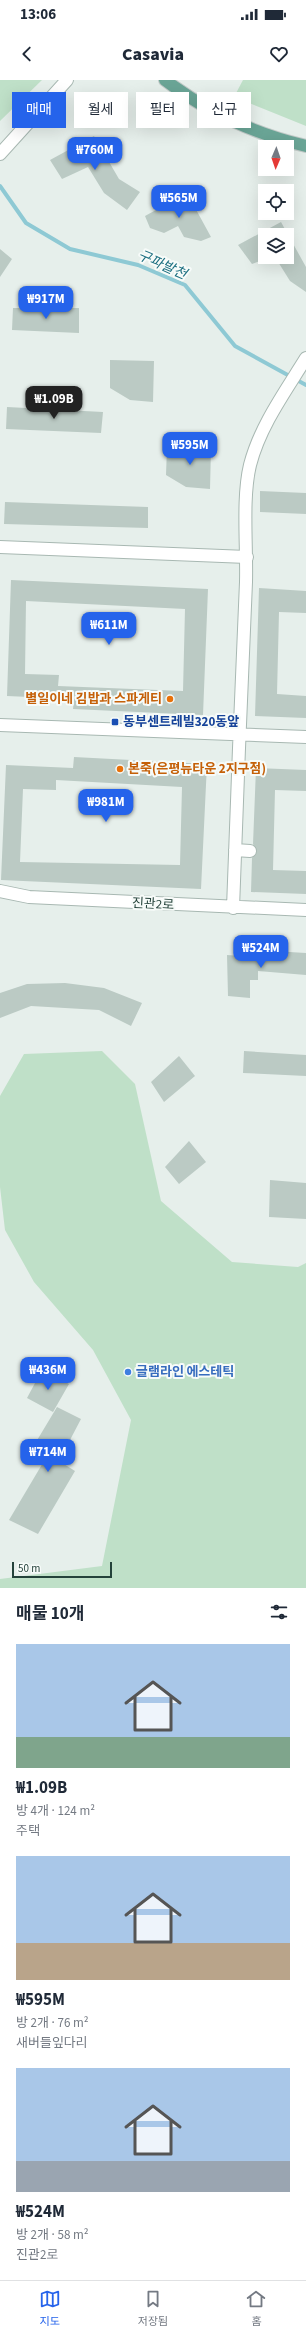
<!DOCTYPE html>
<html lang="ko">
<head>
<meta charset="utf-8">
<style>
	:root { --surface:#fff; --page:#f2f2f3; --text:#1f2937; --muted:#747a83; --line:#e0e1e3; --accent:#2563eb }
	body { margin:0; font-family:"Source Sans 3","Noto Sans KR",sans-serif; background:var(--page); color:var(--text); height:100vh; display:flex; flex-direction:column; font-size:15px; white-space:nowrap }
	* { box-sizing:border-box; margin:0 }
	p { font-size:13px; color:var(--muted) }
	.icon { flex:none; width:22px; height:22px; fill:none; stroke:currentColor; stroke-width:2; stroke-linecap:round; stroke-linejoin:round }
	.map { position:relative; height:1508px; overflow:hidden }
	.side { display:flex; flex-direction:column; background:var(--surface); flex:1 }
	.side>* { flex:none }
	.guide { position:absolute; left:12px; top:12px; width:282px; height:36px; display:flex; gap:8px }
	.needle { width:26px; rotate:182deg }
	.fabs { position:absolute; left:258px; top:60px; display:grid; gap:8px }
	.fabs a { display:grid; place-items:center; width:36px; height:36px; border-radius:0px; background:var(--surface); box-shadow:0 4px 16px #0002; font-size:20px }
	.scale { position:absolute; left:12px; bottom:10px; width:100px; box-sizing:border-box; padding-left:4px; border:2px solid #24423a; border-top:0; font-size:11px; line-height:14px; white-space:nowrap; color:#24423a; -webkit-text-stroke:3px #f7fbf9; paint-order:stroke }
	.price { position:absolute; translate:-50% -34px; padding:0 9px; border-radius:8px; background:var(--accent); color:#fff; font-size:13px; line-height:26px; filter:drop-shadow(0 1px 2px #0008) }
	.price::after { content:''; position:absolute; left:50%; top:24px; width:12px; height:9px; margin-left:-6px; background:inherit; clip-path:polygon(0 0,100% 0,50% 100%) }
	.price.selected { background:#222; color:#fff }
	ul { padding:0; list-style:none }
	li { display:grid; align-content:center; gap:8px; height:212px; padding:0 16px }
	li span { display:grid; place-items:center; height:124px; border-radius:0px; color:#555 }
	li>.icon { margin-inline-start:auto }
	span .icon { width:72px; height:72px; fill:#fffc; stroke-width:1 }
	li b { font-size:17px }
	h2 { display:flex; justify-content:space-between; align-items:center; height:48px; padding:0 16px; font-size:17px }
	.pill { padding:0 14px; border-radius:0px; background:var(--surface); box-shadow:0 4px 16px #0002; font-size:14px; line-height:36px }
	.pill.selected { background:var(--accent); color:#fff }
	.status { display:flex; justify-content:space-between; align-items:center; height:28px; padding:0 20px; background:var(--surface); direction:ltr }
	.status svg { height:11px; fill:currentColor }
	header { display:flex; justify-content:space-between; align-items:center; height:52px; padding:0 16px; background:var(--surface); font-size:18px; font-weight:800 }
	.tabs { display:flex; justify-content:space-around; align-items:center; height:56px; border-top:1px solid var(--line); background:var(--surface); font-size:11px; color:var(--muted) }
	.tabs a { display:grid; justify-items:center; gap:2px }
	.tabs .selected { color:var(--accent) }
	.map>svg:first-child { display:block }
</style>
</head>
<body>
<div class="status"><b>13:06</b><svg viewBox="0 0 49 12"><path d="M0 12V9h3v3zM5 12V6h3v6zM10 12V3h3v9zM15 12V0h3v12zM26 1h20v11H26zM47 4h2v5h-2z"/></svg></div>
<header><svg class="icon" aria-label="back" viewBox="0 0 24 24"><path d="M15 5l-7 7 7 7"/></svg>Casavia<svg class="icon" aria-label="heart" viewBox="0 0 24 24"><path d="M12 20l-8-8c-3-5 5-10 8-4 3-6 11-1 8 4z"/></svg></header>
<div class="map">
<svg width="306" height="1508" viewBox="0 0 306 1508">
	<rect width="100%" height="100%" fill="#e6efeb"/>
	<path fill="#bfe0c8" d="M0,0H42L0,41Z
		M243,0H306V46L234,17Z
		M102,971L135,1004L161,1121L232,1182L298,1187L306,1183V1508H0V1499L102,1486L131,1340L93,1270L34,1202L5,1150L0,1107V1016L24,974Z"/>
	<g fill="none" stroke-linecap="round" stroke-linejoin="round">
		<path stroke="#8ec9d4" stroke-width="4" d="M0,106L26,143L70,169L138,185L185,205L235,266L306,305"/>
	</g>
	<path fill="#bbcac4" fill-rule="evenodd" d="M94,56L119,99L140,112L127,130L104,113L88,87L62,99L50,80Z
		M187,113L211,157L201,161L184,157L178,146L164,153L150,148L145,136Z
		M281,142L306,187V212L290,201L275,177H287V155H265V179L252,184L238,165Z
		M0,169L12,179L0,197Z
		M13,228H79V253L12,250Z
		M110,280L154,281L153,322L130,320L110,308Z
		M7,327L103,332L101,353L6,349Z
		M167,367L211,368L210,409L186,407L166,395Z
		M260,411L306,413V434L260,432Z
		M5,422L148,427V448L4,444Z
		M11,500L208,509L203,635L73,629L74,619L7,616ZM26,521L185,529L183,611L58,606L59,595L25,594Z
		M259,508L306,511V533L279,532L277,614L306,616V638L255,636Z
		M74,677L207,684L201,809L1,800L6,685L73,688ZM56,700L182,707L180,785L20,782L23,709L56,710Z
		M256,688L306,690V711L275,710L273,790L306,791V814L251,812L252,778L257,771L253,764Z
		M256,870L306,873V895L258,891V900H250V918L228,916L227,875L256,877Z
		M65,903L104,908L142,923L131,946L99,930L31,926L0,938V913L27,904Z
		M244,971L306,975V996L243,993Z
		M179,976L195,996L164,1022L151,1002Z
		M189,1061L206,1082L179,1104L165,1087Z
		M270,1100L306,1103V1139L269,1137Z
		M42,1290L69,1304L53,1332L27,1318Z
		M57,1327L81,1339L59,1381L75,1391L38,1454L9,1440L47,1376L33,1367Z"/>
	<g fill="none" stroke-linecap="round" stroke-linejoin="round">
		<defs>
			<path id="minor" d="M0,74L67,0
				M0,467L247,477
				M0,645L306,657
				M235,770L250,771
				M0,811L29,817L306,830
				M233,828C237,719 241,611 246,502C247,466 242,418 250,385C260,346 285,312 306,278"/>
			<path id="major" d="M165,0C207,32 255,54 306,66"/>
		</defs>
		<use href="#minor" stroke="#a8b8b2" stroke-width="14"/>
		<use href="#major" stroke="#c2cac8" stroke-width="14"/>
		<use href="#minor" stroke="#fff" stroke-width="12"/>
		<use href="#major" stroke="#6aa596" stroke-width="12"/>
	</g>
	<g fill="#e8710a" stroke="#f7fbf9" stroke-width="1.5">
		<circle cx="170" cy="619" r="4"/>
		<circle cx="120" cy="689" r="4"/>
	</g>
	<rect fill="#1a4fb4" stroke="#f7fbf9" stroke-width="1.5" x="111" y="638" width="8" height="8" rx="2"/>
	<circle fill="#3f7fe0" stroke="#f7fbf9" stroke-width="1.5" cx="128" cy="1292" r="4"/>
	<g text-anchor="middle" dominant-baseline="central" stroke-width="4" stroke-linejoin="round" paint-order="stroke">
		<g font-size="13" font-weight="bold" fill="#c56008" stroke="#f7fbf9" text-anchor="end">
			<text x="162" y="619">별일이네 김밥과 스파게티</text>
			<text x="128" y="689" text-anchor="start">본죽(은평뉴타운 2지구점)</text>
		</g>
		<g font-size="13" font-weight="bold" fill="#164399" stroke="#f7fbf9" text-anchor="start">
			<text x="123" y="642">동부센트레빌320동앞</text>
		</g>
		<g font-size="13" fill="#24423a" stroke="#f7fbf9">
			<text transform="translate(153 824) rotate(3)">진관2로</text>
		</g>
		<g font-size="13" font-weight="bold" fill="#366cbe" stroke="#f7fbf9" text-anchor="start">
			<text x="136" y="1292">글램라인 에스테틱</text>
		</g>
		<g font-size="14" font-style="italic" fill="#1c6f80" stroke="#f7fbf9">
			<text transform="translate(162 185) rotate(24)">구파발천</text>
		</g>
	</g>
</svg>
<div class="fabs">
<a><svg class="needle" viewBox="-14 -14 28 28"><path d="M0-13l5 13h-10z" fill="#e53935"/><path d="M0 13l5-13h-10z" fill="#747a83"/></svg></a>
<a><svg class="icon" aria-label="locate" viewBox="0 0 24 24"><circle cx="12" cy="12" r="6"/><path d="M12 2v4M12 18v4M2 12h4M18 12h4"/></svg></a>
<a><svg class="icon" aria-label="layers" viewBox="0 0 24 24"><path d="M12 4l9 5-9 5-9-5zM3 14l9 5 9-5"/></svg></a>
</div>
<div class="scale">50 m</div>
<b class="price" style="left:95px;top:91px">₩760M</b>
<b class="price" style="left:179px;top:139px">₩565M</b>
<b class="price" style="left:46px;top:240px">₩917M</b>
<b class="price selected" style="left:54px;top:340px">₩1.09B</b>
<b class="price" style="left:190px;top:386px">₩595M</b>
<b class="price" style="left:109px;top:566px">₩611M</b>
<b class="price" style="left:106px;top:743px">₩981M</b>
<b class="price" style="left:261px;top:889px">₩524M</b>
<b class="price" style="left:48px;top:1311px">₩436M</b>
<b class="price" style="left:48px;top:1393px">₩714M</b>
<div class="guide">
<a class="pill selected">매매</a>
<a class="pill">월세</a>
<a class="pill">필터</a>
<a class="pill">신규</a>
</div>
</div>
<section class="side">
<h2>매물 10개<svg class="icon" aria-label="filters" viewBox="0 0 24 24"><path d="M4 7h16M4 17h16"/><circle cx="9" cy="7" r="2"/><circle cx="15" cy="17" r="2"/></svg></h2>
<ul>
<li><span style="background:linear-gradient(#a9c7e8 75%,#7fa58c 0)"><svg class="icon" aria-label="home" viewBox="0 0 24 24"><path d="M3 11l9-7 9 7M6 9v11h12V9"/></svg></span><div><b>₩1.09B</b><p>방 4개 · 124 m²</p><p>주택</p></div></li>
<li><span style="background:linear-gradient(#a9c7e8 70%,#b9a48a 0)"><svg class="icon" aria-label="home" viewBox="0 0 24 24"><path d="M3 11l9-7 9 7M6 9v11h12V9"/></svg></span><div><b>₩595M</b><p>방 2개 · 76 m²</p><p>새버들잎다리</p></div></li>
<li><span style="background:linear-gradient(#a9c7e8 75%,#9aa5b1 0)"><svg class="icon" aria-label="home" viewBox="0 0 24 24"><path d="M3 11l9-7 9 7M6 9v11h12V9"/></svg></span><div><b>₩524M</b><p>방 2개 · 58 m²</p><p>진관2로</p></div></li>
</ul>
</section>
<nav class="tabs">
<a class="selected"><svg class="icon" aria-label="map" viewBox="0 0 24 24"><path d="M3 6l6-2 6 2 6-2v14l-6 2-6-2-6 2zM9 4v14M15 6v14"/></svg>지도</a>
<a><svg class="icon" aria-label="saved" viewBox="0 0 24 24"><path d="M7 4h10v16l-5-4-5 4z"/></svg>저장됨</a>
<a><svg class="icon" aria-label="home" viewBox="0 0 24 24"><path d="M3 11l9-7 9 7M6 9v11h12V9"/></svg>홈</a>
</nav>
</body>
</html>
